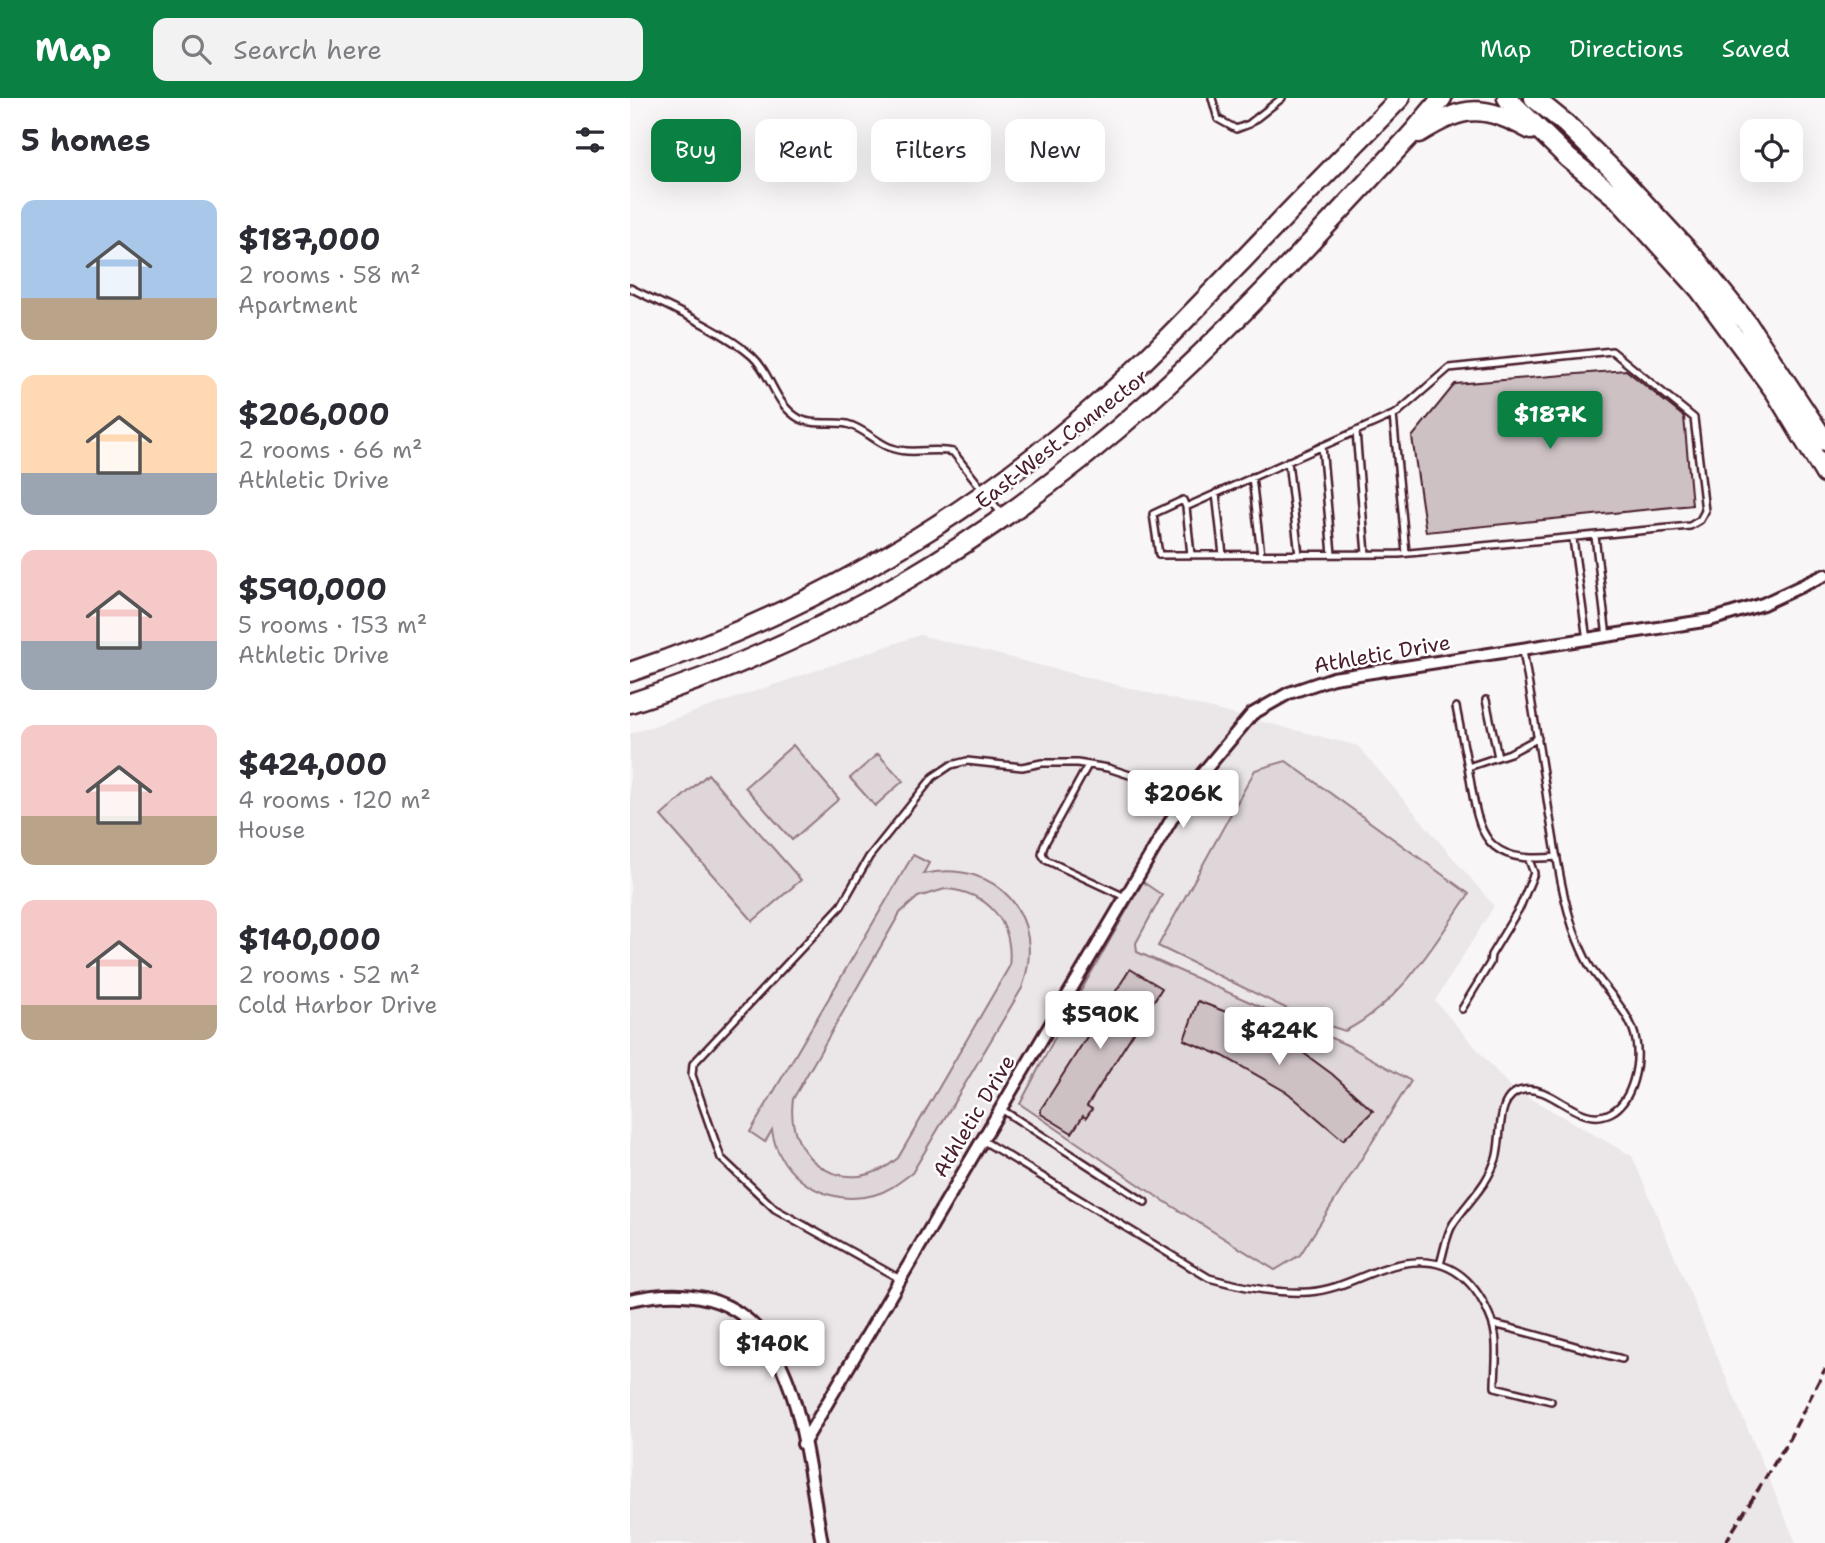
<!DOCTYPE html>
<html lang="en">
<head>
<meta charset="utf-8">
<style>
	:root { --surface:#fff; --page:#f2f2f3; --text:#2b2b33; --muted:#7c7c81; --accent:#0b8043 }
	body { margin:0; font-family:"Shantell Sans",sans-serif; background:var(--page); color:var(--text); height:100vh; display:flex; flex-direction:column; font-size:26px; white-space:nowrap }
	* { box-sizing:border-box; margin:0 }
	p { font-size:23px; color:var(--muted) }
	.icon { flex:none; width:38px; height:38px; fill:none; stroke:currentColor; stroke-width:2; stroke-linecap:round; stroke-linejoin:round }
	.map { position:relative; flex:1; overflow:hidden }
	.panel { display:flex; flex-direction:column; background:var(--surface); width:630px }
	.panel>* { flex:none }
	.hud { position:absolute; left:21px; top:21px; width:665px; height:63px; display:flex; gap:14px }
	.buttons { position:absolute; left:1110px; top:21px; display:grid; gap:14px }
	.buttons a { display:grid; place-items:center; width:63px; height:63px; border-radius:14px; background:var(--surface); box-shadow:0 7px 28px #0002; font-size:35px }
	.price { position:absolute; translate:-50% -60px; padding:0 16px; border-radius:7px; background:#fff; color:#222; font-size:23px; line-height:46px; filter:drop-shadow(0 2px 4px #0008) }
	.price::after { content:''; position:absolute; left:50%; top:42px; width:21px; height:16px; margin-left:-10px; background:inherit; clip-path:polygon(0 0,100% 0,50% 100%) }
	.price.on { background:var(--accent); color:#fff }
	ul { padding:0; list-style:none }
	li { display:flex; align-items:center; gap:21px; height:175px; padding:0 21px }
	li span { display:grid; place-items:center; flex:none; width:196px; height:140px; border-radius:14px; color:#555 }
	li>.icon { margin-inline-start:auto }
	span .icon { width:84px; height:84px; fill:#fffc; stroke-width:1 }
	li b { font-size:30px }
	h2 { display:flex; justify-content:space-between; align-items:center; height:84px; padding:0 21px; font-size:30px }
	.tag { padding:0 24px; border-radius:14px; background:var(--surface); box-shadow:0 7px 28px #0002; font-size:24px; line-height:63px }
	.tag.on { background:var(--accent); color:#fff }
	header { display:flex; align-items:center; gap:42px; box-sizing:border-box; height:98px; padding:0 35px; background:var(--accent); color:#fff }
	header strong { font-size:33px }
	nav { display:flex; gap:38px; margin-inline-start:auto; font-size:24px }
	.search { width:490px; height:63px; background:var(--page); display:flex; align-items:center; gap:18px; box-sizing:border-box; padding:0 24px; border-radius:14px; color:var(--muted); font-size:26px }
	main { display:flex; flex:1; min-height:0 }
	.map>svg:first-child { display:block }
</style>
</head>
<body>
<header>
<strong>Map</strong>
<div class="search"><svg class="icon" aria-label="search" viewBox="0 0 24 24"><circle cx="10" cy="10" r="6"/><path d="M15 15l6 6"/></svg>Search here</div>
<nav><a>Map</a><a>Directions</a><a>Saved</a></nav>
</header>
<main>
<section class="panel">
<h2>5 homes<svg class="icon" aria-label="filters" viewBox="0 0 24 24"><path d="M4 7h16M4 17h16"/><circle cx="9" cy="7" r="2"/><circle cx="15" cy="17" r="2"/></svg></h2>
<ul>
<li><span style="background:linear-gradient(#a9c7e8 70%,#b9a48a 0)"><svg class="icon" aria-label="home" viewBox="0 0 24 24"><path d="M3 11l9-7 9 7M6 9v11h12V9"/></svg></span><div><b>$187,000</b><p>2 rooms · 58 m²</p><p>Apartment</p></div></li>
<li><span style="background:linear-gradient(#ffd9b3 70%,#9aa5b1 0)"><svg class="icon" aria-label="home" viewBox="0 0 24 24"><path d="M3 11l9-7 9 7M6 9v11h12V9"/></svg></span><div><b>$206,000</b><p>2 rooms · 66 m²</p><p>Athletic Drive</p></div></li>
<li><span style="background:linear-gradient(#f6c9c9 65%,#9aa5b1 0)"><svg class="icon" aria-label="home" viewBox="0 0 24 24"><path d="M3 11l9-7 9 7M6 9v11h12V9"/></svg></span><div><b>$590,000</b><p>5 rooms · 153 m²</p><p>Athletic Drive</p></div></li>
<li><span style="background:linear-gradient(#f6c9c9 65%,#b9a48a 0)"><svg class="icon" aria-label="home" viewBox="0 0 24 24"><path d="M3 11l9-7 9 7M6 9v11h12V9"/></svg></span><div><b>$424,000</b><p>4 rooms · 120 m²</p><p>House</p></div></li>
<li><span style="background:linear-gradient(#f6c9c9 75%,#b9a48a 0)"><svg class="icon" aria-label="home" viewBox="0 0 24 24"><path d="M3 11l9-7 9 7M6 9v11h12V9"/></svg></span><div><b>$140,000</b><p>2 rooms · 52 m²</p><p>Cold Harbor Drive</p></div></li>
</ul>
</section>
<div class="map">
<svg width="1195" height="1445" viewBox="0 0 1195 1445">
	<rect width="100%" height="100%" fill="#f8f6f7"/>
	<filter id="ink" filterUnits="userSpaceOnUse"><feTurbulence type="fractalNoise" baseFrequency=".0143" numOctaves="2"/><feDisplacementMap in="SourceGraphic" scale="14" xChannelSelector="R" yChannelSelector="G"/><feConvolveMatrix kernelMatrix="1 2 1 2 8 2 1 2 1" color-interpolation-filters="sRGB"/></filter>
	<g filter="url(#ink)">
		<path fill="#ebe6e8" d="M290,537L728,648L864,808L805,903L880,989L1002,1058L1166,1445H0V636Z"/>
		<path fill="#ded6d9" stroke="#947a82" stroke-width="2" fill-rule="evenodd" d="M163,647L209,701L162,742L115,689Z
			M248,656L273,683L245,708L220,680Z
			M656,663L839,796C803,847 772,904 715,933L676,920L528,848L625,672Z
			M78,676L171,782L123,823L31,718Z
			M283,757L299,765L293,776C367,760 418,818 392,890L282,1075C270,1084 259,1093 244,1097C199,1110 148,1080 142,1032L135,1044L120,1034ZM315,791C360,794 384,826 379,869L268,1060C219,1103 154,1065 163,1001L270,815L288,799Z
			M513,784L532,797L506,845L507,854L717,947L781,983L670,1157L645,1172L526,1098L390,1006L432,926Z"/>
		<path fill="#cdc1c4" stroke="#4a1f2b" stroke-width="2" d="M996,272L1054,319L1062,407L796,434L782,339L825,286Z
			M500,871L532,890L457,1008L462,1011L456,1020L453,1018L442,1035L411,1016V1011Z
			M568,903L614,921L660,945L702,976L743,1013L713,1042L658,995L593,958L554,942Z"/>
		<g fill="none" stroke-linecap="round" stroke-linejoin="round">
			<defs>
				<path id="service" d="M582,0L588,21L606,31L619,26L652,0
					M0,190C36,208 93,232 122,258C142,276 144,307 170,321C185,328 201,323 217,326C233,330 245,343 259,349C280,358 302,349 323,354L371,415
					M982,253L1064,320L1075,413L1070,422L1060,428L769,456L529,457L523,416L553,402L556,409L767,315L819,270Z
					M763,317L776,455
					M726,333L736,456
					M692,348L702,456
					M658,363L669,457
					M622,379L631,457
					M586,395L593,457
					M556,409L561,457
					M965,438L977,539
					M943,441L957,542
					M856,602L868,659
					M826,609L838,669
					M908,640L880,655L838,669C849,732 849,767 927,759
					M458,667L414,747L412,756L416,762L495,799
					M832,911L860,865L861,857L890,809L904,775L899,762
					M371,1011L515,1104
					M352,1042L579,1180C611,1189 646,1196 679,1194C707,1192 730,1178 755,1170C799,1156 832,1165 854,1206C859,1216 864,1225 865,1236C868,1253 865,1272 865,1289L921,1303
					M810,1166C814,1154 816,1137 823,1126C838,1103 857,1088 866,1061C873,1040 864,997 893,992C923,986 950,1032 982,1014C1003,1002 1010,965 1006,943C1002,915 973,890 959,867C953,856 948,844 944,833C931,795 926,753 919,714C911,660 902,606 893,552
					M270,1181L145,1111L91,1060L62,977L63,966L211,808L239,759L303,679L321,667L337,663L392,669L412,665H447L478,670L546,692L560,690
					M863,1226C907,1236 949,1250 992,1261"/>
				<path id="minor" d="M0,1202C167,1165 170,1329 192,1445
					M173,1346L560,690L622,616L659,595L703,580L1080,522L1133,506L1195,477"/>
				<path id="primary" d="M877,0L938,60L987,100L1069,191L1146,295L1195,376
					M904,0L936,26L992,81L1064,159L1117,225L1195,343
					M789,35C836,6 853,7 901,32
					M0,574C175,516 335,423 473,301C522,258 566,210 612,163C664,108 718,54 770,0
					M0,605C194,544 371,437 522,301C611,221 693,132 774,44C788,30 799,14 812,0"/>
			</defs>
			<use href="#service" stroke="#4a1f2b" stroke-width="10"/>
			<use href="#minor" stroke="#4a1f2b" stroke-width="16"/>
			<use href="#primary" stroke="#4a1f2b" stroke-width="23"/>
			<use href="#service" stroke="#fff" stroke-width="5"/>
			<use href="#minor" stroke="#fff" stroke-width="10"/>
			<use href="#primary" stroke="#fff" stroke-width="18"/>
			<path stroke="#4a1f2b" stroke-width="3.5" stroke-dasharray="10 5" stroke-linecap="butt" d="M1095,1445L1157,1345L1195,1271"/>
		</g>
	</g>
	<g text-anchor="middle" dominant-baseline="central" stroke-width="5" stroke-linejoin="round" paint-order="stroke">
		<g font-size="21" fill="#4a1f2b" stroke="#fff">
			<text transform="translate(432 341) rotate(-38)">East-West Connector</text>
			<text transform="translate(752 556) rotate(-10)">Athletic Drive</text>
			<text transform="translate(344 1018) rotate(-59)">Athletic Drive</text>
		</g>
	</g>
</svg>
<div class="buttons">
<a><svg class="icon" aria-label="locate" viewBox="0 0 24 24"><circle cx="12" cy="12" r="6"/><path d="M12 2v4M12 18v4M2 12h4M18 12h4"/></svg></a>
</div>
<b class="price on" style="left:920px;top:353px">$187K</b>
<b class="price" style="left:553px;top:732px">$206K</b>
<b class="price" style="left:470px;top:953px">$590K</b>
<b class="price" style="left:649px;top:969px">$424K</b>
<b class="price" style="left:142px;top:1282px">$140K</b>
<div class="hud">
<a class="tag on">Buy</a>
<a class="tag">Rent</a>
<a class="tag">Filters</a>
<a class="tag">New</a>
</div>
</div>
</main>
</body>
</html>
